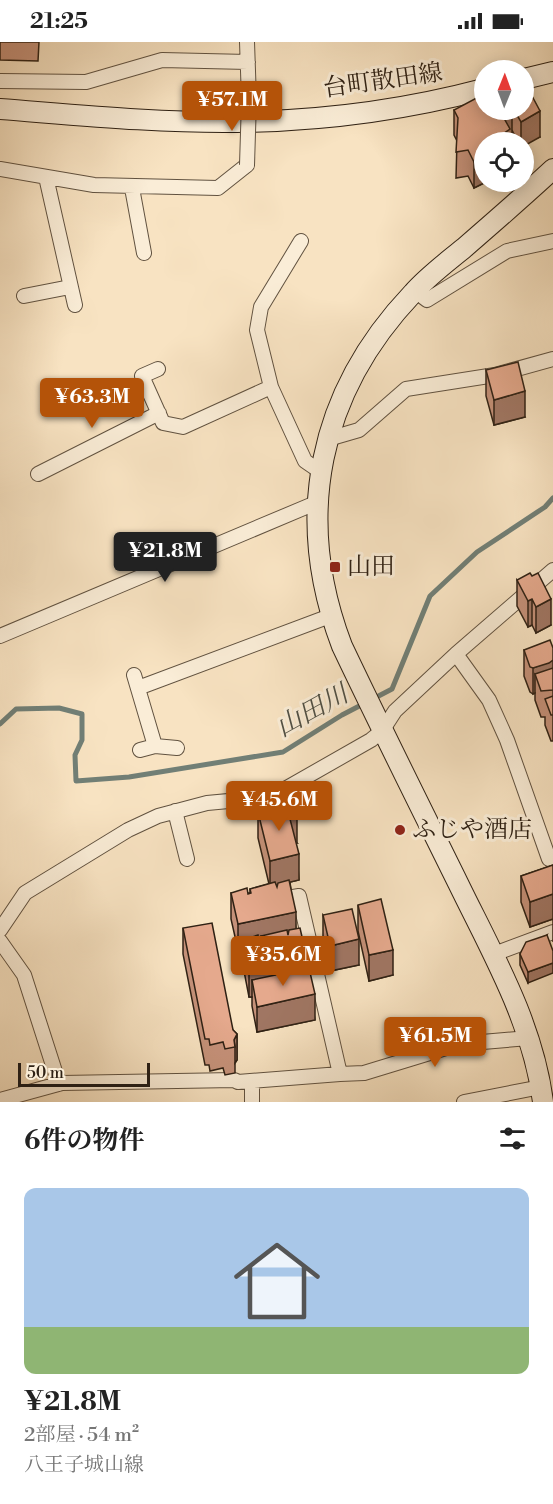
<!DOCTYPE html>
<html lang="ja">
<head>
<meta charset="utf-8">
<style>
	:root { --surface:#fff; --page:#f2f2f2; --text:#222; --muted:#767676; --line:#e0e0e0; --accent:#b45309 }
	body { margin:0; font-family:"Libre Bodoni","Noto Serif JP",serif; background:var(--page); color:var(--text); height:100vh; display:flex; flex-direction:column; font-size:22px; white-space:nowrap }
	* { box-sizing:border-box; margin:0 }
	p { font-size:20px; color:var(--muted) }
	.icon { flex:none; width:33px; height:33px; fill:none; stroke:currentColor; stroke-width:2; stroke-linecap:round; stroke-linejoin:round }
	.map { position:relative; height:1060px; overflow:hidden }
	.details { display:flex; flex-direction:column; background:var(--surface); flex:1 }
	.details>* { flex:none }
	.needle { width:39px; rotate:1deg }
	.tools { position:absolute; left:474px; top:18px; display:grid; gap:12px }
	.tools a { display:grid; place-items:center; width:60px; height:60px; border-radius:50%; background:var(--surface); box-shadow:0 3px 15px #0003; font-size:30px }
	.scale { position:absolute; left:18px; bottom:15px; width:132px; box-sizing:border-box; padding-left:6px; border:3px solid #2f2114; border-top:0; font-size:16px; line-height:21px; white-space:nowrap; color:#2f2114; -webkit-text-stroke:4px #faedd7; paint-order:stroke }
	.price { position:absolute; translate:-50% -51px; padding:0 14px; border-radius:6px; background:var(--accent); color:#fff; font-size:20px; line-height:39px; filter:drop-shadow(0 2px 3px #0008) }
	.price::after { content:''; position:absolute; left:50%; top:36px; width:18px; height:14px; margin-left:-9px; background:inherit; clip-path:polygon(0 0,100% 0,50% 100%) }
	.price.selected { background:#222; color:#fff }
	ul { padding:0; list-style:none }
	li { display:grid; align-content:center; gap:12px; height:318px; padding:0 24px }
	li+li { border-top:2px solid var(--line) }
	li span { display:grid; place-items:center; height:186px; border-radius:12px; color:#555 }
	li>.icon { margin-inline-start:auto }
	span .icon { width:108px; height:108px; fill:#fffc; stroke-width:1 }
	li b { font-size:26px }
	h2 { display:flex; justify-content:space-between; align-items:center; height:72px; padding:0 24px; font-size:26px }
	.status { display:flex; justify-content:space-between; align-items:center; height:42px; padding:0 30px; background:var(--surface); direction:ltr }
	.status svg { height:16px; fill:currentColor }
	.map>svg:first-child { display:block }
</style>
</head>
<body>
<div class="status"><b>21:25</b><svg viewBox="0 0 49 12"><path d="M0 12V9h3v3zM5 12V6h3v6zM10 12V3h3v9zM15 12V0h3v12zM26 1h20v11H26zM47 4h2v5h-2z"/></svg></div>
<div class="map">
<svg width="553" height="1060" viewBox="0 0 553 1060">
	<rect width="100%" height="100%" fill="#f8e3c2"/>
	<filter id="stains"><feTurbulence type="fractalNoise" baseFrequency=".00333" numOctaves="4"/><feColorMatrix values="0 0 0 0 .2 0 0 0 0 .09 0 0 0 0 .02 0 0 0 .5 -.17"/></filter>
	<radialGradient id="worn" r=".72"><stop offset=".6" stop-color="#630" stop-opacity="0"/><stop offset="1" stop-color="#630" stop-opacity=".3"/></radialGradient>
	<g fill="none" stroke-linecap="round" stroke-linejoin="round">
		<path stroke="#717f76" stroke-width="5" d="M0,682L16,667L59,666L82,672V698L75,713L76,739L129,735L283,710L342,673L392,647L430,554L477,510L545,465L553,456"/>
		<defs>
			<path id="street" d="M247,0L249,58
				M0,39L86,40L162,18L248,20
				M0,127L94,143L218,146L247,123
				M46,135L75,263
				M132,146L144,211
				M301,199L261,265L257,288L271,345L305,419L321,430
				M415,249L427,258L507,209L553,199
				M24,254L70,245
				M158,327L142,334L163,381L183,385L271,345
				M328,397L359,388L406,347L495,333L553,317
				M38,432L159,371
				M0,594L318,460
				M456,612L489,658L507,698L549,817
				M134,633L155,704
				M138,646L330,574
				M140,708L155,704L177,706
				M175,769L187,817
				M0,888L25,851L128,788L158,774L207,761L271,755L371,698L382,689L395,669L456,612L553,528
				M0,899L24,933L59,1042
				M494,912L553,890
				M340,1032L364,1031L459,1002L529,996
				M252,1039V1060
				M0,1058L62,1041L234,1038L238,1040L340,1032L299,854L276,858
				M464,1060L541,1045"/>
			<path id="secondary" d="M524,37L553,30
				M0,67C78,73 158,81 237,80C319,79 405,68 484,47
				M543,1060C533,981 492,911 458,841C419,762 380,684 342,604C293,475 318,351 413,251C428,234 447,220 464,206C494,180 524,154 553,127"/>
		</defs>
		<use href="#street" stroke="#615240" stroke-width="16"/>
		<use href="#secondary" stroke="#2f2114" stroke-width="22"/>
		<use href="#street" stroke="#faedd7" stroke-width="14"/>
		<use href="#secondary" stroke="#faedd7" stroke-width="20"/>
		<defs>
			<path id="street-bridge" d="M247,123L249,58"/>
		</defs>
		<use href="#street-bridge" stroke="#615240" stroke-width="16" stroke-linecap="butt"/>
		<use href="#street-bridge" stroke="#faedd7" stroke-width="14"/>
	</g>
	<path fill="#c59179" stroke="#2f2114" stroke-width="1.5" d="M0,0H39L38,19L0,18Z
		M454,68H524L540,95L524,100H518L512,88V100H484V140H486L474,146L468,134L456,136L457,99L454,93Z
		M486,328L525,375L494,383L486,354Z
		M517,538L551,583L536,591L532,583L528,585L517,564Z
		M553,606V699H551L545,683V675H541L535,658V651L533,652L530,650L524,634V608Z
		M258,770L297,801H296L299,838L290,840L296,887L307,926L315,978L257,990L252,964V955H249L243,924V907L238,908L231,877V851H250V847L269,842L258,796Z
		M553,823V900V877L530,885L521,860V834Z
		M358,863L393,933L369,939L358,889Z
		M323,873L359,923L330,929L323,899Z
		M183,886L233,988L237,992V1018L235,1021V1031L225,1033L223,1026L210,1029L209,1023H205L183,912Z
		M547,893L528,941L520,923V912Z"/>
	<path fill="#a07663" stroke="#2f2114" stroke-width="1.5" d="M540,69V95L524,104V100H521V80Z
		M512,74V100H491L505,78Z
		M484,115V140H486L474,146V120Z
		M525,349V375L494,383V358Z
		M532,557V583L528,585V559Z
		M551,557V583L536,591V565Z
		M553,618V644L535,632V651L533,652V626Z
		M297,775V801L290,803V777Z
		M299,812V838L270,845V819Z
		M553,852V877L530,885V860Z
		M296,870V895L261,894V903L243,898V907L238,908V882Z
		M359,897V923L330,929V904Z
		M393,908V933L369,939V913Z
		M307,917V943L252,938V955H249V930Z
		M553,921V931L528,941V930Z
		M315,952V978L257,990V965Z
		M237,992V1018L235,1021V1005L234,998Z"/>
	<path fill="#e5a98d" stroke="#2f2114" stroke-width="1.5" d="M524,39L540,69L521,80L514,68H524Z
		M484,52V68H508L512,74L505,78L510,87L491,100H492H484V115L474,120L468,108L456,110L458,76L454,68Z
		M518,320L525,349L494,358L486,328Z
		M530,531L532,534L538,531L551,557L536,565L532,557L528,559L517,538Z
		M550,598L553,606V618L549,621L533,626L530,625L524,608Z
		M553,626V648L541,649L535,632Z
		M553,654V673H551L545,657Z
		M294,763L297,775L290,777L299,812L270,819L258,770Z
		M553,823V852L530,860L521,834Z
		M289,838L296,870L238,882L231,851L247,846L248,852L251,851L250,847L275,840L277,845L278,841Z
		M381,857L393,908L369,913L358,863Z
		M352,867L359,897L330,904L323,873Z
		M212,881L233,988L237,992L234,998L235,1005L225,1007L223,1000L210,1003L209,997H205L183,886Z
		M300,886L307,917L249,930L243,898L258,893L259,899L262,898L261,894L287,888L288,893L289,888Z
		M547,893L553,909V921L528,930L520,912L526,900Z
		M309,926L315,952L257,965L252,938Z"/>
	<g fill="#8f2418" stroke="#faedd7" stroke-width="2">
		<rect x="329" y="519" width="12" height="12" rx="3"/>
		<circle cx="400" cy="788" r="6"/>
	</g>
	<g text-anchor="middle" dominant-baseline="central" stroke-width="6" stroke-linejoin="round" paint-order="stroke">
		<g font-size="24" fill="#2f2114" stroke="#faedd7">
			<text transform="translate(383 39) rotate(-8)">台町散田線</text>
		</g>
		<g font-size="24" fill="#2f2114" stroke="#faedd7" text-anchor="start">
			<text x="347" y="525">山田</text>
			<text x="412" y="788">ふじや酒店</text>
		</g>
		<g font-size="26" font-style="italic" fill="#505045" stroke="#faedd7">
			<text transform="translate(312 669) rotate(-29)">山田川</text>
		</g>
	</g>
	<rect width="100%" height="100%" filter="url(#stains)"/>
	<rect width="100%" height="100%" fill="url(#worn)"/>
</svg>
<div class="tools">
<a><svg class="needle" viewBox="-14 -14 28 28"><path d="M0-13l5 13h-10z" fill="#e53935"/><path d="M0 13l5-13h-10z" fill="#767676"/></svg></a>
<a><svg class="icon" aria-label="locate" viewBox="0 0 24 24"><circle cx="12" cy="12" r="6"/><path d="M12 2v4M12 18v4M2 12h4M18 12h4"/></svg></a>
</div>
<div class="scale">50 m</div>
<b class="price" style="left:232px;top:90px">¥57.1M</b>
<b class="price" style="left:92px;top:387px">¥63.3M</b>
<b class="price selected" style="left:165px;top:541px">¥21.8M</b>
<b class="price" style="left:279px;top:790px">¥45.6M</b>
<b class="price" style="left:283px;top:945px">¥35.6M</b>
<b class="price" style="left:435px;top:1026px">¥61.5M</b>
</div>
<section class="details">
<h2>6件の物件<svg class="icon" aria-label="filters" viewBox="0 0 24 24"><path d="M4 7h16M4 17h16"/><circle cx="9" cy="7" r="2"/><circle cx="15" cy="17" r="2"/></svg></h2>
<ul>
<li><span style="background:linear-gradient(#a9c7e8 75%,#8fb573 0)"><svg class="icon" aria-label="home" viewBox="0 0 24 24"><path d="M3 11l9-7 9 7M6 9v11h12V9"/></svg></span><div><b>¥21.8M</b><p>2部屋 · 54 m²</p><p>八王子城山線</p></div></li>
</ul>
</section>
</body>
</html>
